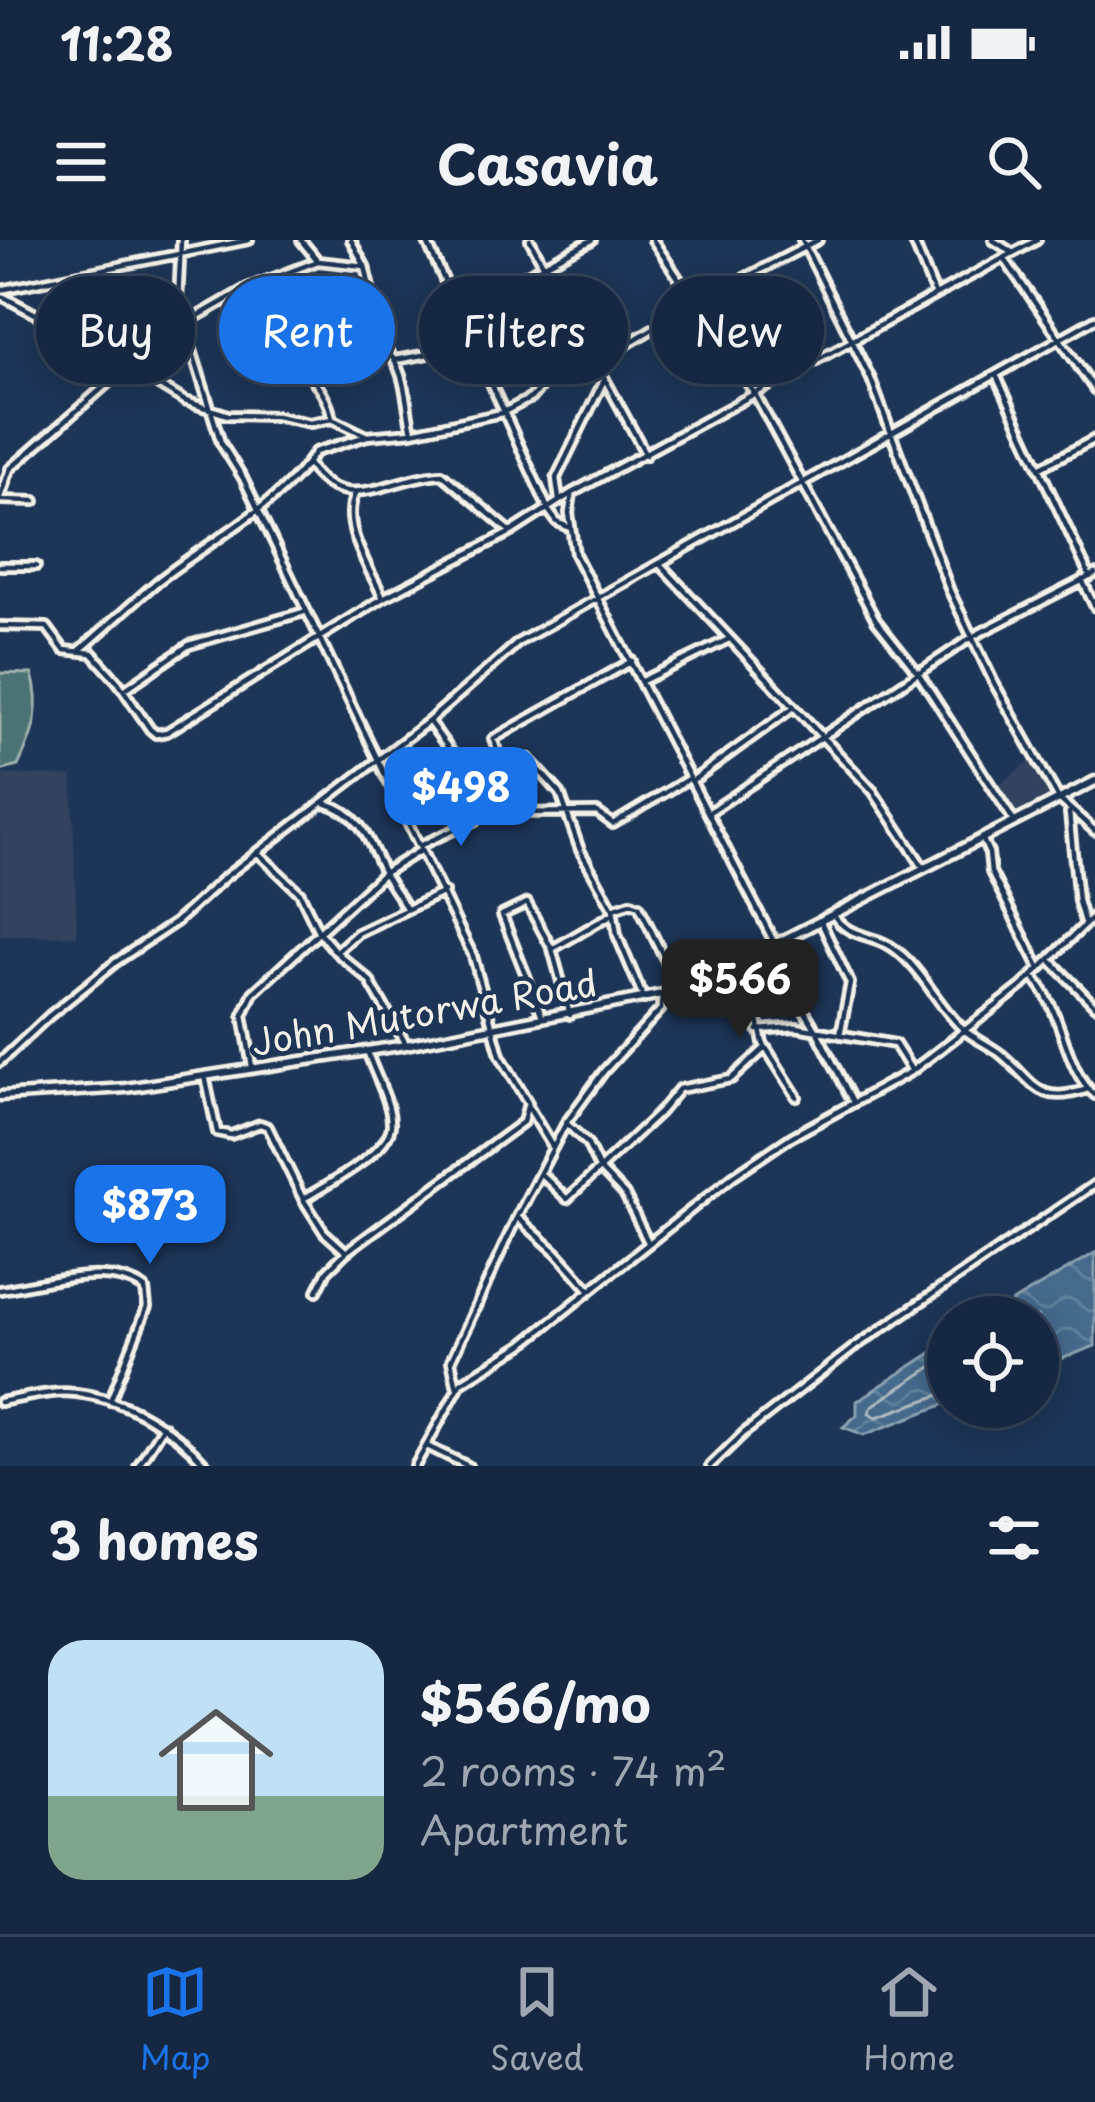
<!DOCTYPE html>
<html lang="en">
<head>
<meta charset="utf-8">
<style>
	:root { --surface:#162841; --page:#23344c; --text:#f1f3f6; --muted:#9ea6b1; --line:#35445a; --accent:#1a73e8 }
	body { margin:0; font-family:"Playpen Sans",sans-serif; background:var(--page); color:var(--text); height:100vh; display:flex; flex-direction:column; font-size:45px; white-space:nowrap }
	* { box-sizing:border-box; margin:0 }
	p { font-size:39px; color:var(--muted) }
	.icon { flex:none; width:66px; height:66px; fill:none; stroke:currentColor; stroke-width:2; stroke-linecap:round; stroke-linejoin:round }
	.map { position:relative; height:1226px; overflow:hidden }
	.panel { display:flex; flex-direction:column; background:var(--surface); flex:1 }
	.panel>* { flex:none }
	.hud { position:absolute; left:36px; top:36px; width:1023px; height:108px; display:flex; gap:24px }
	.fabs { position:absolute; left:927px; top:1056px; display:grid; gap:24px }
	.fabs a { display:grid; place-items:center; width:132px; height:132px; border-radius:50%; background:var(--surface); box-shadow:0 6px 30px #0003,0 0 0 3px var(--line); font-size:60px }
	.price { position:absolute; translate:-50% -102px; padding:0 27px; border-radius:24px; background:var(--accent); color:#fff; font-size:39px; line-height:78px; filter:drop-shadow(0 3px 6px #0008) }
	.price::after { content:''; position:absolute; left:50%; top:72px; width:36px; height:27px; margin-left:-18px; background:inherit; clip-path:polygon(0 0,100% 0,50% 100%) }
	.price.current { background:#222; color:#fff }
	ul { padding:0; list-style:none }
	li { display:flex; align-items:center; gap:36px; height:300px; padding:0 48px }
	li span { display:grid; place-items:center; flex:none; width:336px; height:240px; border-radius:36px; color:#555 }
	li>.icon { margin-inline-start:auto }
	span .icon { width:144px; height:144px; fill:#fffc; stroke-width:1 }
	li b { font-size:51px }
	h2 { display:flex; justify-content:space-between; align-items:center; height:144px; padding:0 48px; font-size:51px }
	.tag { padding:0 42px; border-radius:54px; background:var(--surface); box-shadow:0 6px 30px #0003,0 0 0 3px var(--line); font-size:42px; line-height:108px }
	.tag.current { background:var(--accent); color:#fff }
	.status { display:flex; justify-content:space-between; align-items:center; height:84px; padding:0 60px; background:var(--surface); direction:ltr }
	.status svg { height:33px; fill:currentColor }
	header { display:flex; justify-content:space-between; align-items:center; height:156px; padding:0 48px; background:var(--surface); font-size:54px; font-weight:700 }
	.menu { display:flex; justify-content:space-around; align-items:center; height:168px; border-top:3px solid var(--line); background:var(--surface); font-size:33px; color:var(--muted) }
	.menu a { display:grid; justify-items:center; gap:6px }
	.menu .current { color:var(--accent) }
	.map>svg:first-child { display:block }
</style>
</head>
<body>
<div class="status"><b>11:28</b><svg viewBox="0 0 49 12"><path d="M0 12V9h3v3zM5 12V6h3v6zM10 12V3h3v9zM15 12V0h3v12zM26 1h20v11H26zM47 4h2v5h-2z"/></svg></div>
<header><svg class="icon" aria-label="menu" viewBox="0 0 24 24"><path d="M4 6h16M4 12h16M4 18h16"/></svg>Casavia<svg class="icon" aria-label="search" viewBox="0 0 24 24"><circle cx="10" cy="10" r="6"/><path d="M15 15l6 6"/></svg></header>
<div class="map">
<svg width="1095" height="1226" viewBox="0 0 1095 1226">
	<defs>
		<pattern id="water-waves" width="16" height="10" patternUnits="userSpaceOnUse" patternTransform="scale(3)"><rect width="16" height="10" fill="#456b8c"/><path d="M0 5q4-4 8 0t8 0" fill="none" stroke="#60819c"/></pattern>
	</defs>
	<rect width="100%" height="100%" fill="#1d3557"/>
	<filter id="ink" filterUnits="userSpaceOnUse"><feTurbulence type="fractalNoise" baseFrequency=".00833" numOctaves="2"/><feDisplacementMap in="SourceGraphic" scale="24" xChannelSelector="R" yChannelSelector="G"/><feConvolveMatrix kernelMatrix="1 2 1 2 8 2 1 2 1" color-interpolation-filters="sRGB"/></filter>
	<g filter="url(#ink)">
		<path fill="#33435e" d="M1030,521L1049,556L1012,573L998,546Z
			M0,534L72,536L77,696L0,695Z"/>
		<path fill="#4c7274" stroke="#a0b2ae" stroke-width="3" d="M0,433L32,434C42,469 34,493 18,526L0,531Z"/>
		<path fill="url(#water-waves)" stroke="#8ba1b1" stroke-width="3" d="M1095,1013V1106L1038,1128V1077H987Z
			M948,1102V1163L864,1195L843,1187L857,1175V1161Z"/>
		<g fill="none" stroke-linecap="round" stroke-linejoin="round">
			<path stroke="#aebbc3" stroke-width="3" d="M948,1116L872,1166L869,1173L877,1177L948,1152"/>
			<defs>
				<path id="minor" d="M181,0L178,62L184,84L221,203L243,238L421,610L473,716L500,815L528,863L523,882L346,1012L327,1031L317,1051
					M301,0L318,21
					M351,0L365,26L384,108C407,128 405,164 412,191
					M426,0L549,271L557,282L570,288
					M530,0L646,215
					M653,0L755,154L876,380L919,434L1014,581
					M802,0L871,139L950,351L994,443L1059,559L1095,591
					M913,0L935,54
					M993,0L1013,13
					M1004,18L1095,150
					M265,43C272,61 276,80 284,97C297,127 327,146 332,179L367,196
					M0,50L249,0
					M0,55L86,101L185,161L228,175L276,176L310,183L332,179
					M457,71L592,0
					M395,120L472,106
					M996,135L1090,337
					M308,224C344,279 394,235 442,234L511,292
					M1039,228L1095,199
					M572,253L569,273L575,314L774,702
					M355,254C340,286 370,328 383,358
					M0,257L10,229L147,109L184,84L247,48L318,21L365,26
					M0,260L35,261
					M559,260L556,238L604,140
					M660,324L873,551L923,627
					M0,326H36
					M1082,340L1095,367
					M0,386L47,387L64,410L92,413L118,442L150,489L156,494L167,492L383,358L511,292L572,253L1037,0
					M80,410C106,388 131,364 157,342C206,303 281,265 315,212L367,196L412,192L502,173L531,158L543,144L556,136L597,122L696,63L818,0
					M642,441L729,399
					M124,450L189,405L304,372
					M430,483L452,513L485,576
					M504,529L493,499L632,421
					M692,541L794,467
					M473,549L529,519L560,553L580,610L613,669L617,695L644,759
					M325,563C364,575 369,602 385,635C391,646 400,657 406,668
					M708,573L972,397L1095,334
					M1069,573L1078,661L1085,685
					M982,598L989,613L991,632L1040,729
					M419,606L485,576L511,573L597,572L613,584L688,539
					M257,612L300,653L318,691L336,712L369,740L406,804
					M613,669L631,663L639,666L679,748
					M833,674C847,699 877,694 896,710C923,731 938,766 963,789C974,799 990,805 1002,815C1035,843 1037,866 1088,849
					M821,682L850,743L840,795
					M554,708L611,675
					M763,710L780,730L816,790L853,862
					M336,712L357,693L444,652
					M744,719L763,803L797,857
					M1050,720L1095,766
					M1032,736C1064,769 1063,828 1095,855
					M542,776L502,675L527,663L552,709L570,775
					M758,790L796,787L895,804L912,831
					M0,822L49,776L116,722L176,682L224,638L429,481L519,402L1095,79
					M252,827L243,775L253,753L384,633L421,610
					M205,836L217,892L231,895L260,884L268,887L303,959
					M529,868L553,908
					M566,883L587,903L599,928L625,955L648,1002
					M540,933L567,959L659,873L679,849L731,839L765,808
					M518,978L557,1013L589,1049
					M345,1011L324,992L303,959C325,946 390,912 391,885C392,862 373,832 367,810
					M0,1050C43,1044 107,1022 145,1049L147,1067L110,1161
					M457,1148L451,1121L517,977L566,883L604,831L661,769L662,755
					M0,1162C24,1158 52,1150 76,1153C125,1158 175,1189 207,1226
					M427,1206L468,1226
					M138,1226L163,1186
					M415,1226L461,1143L522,1105L733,936L791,897L912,831L1022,746L1095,675
					M710,1226L744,1193L856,1106L1095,944"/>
				<path id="tertiary" d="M0,856L126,848L406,805L662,754L775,704L1095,541"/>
			</defs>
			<use href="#minor" stroke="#f4f1e8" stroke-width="14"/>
			<use href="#tertiary" stroke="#f4f1e8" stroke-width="15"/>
			<use href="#minor" stroke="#1d3557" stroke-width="4.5"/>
			<use href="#tertiary" stroke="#1d3557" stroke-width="6"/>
		</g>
	</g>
	<g text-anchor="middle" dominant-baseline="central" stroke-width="9" stroke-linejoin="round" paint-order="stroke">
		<g font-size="36" fill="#f4f1e8" stroke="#1d3557">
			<text transform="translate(424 771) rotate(-10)">John Mutorwa Road</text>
		</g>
	</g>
</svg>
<div class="fabs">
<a><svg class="icon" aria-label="locate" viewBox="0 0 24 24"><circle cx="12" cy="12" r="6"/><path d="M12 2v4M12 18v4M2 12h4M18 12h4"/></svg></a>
</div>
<b class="price" style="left:461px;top:609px">$498</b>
<b class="price current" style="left:740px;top:801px">$566</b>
<b class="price" style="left:150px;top:1027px">$873</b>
<div class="hud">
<a class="tag">Buy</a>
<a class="tag current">Rent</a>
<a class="tag">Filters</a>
<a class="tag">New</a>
</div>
</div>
<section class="panel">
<h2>3 homes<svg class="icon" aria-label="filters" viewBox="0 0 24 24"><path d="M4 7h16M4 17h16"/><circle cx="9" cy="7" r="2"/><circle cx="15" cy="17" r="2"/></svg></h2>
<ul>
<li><span style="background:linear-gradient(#bfe0f5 65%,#7fa58c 0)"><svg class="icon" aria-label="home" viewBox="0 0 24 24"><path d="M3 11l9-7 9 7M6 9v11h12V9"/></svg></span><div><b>$566/mo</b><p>2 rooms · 74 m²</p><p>Apartment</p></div></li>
</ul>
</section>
<nav class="menu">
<a class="current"><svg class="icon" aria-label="map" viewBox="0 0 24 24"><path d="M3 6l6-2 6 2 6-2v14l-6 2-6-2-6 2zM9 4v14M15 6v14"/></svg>Map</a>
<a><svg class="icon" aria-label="saved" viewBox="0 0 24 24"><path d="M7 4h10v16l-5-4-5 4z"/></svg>Saved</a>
<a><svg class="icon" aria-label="home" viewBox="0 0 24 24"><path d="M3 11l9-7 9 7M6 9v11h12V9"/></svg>Home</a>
</nav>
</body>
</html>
